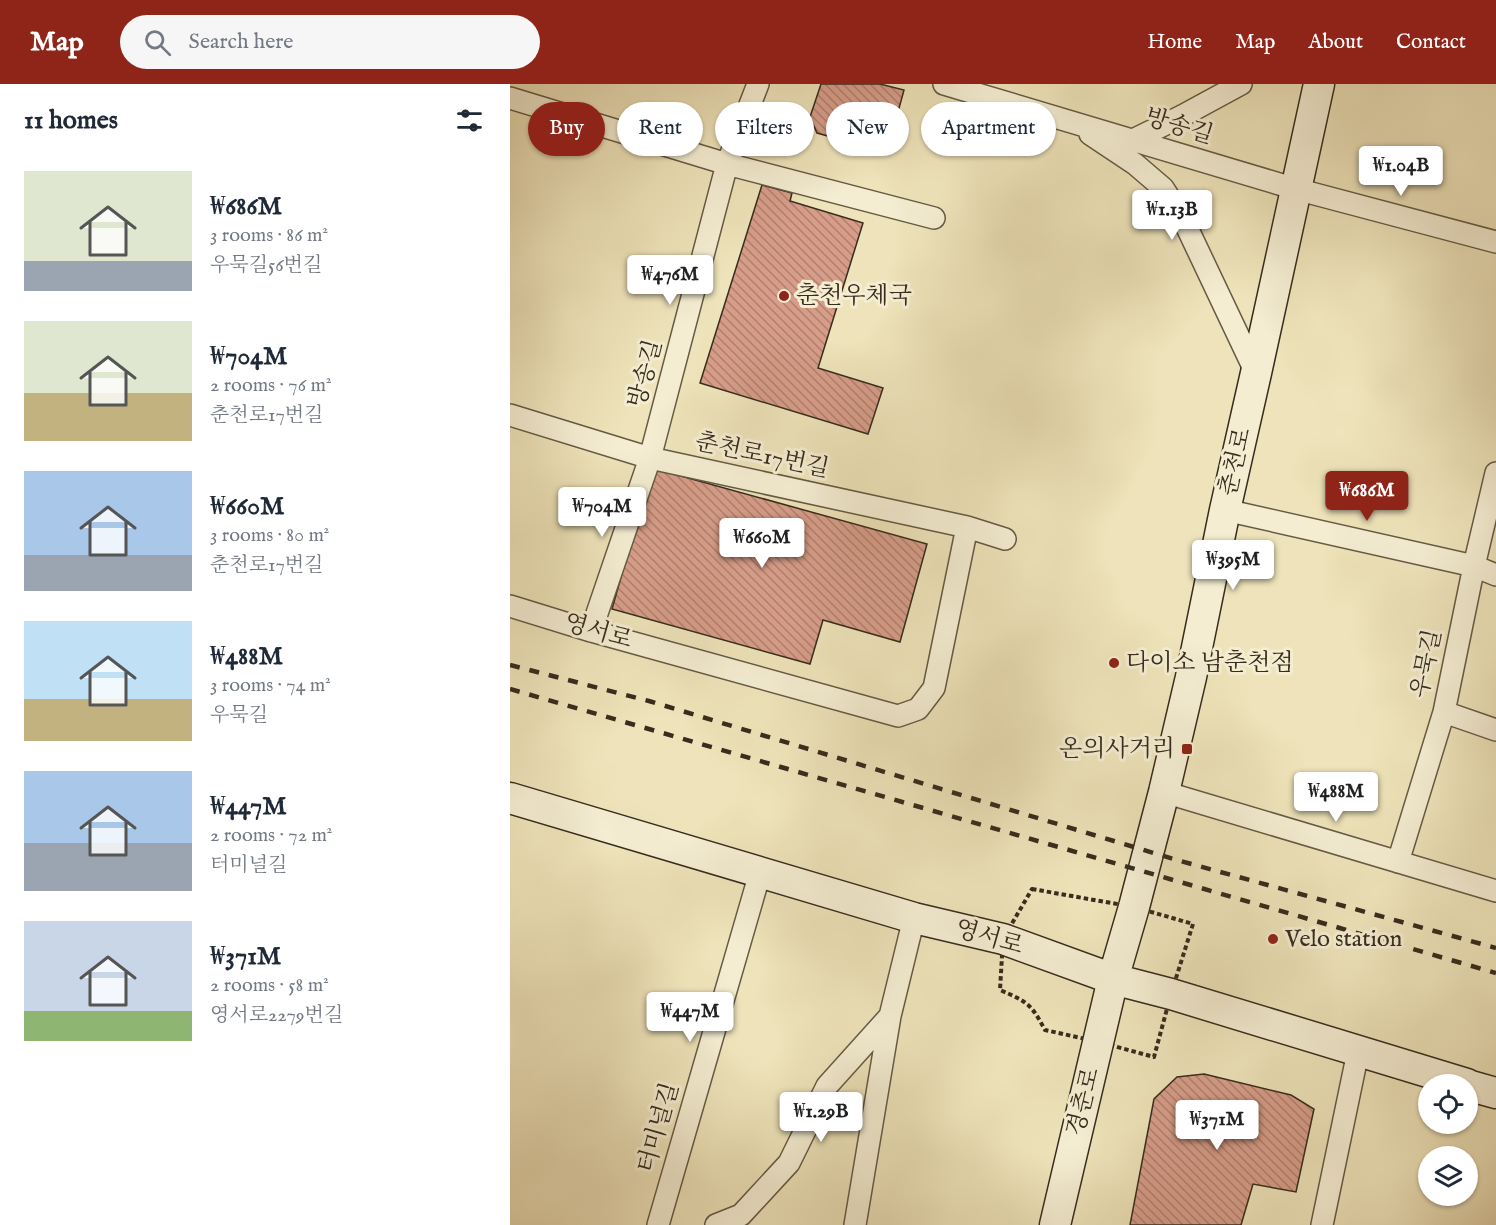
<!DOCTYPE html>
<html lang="en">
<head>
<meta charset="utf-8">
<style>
	:root { --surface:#fff; --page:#f6f6f7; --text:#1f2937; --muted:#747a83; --accent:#8f2418 }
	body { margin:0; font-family:"IM FELL English","Noto Serif KR",serif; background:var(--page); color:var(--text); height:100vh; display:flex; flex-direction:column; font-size:22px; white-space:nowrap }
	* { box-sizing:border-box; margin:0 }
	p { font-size:20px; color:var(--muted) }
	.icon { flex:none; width:33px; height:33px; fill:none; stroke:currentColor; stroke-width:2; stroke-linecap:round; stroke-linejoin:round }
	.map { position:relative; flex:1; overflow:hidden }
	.drawer { display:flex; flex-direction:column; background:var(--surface); width:510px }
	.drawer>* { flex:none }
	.top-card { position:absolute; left:18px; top:18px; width:570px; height:54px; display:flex; gap:12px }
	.controls { position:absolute; left:908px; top:990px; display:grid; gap:12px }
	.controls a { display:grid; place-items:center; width:60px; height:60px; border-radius:50%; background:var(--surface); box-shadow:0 2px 4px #0004; font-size:30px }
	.price { position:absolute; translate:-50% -51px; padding:0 14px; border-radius:6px; background:#fff; color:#222; font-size:20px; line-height:39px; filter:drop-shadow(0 2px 3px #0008) }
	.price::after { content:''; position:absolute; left:50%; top:36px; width:18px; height:14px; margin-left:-9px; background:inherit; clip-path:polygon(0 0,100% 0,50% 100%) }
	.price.selected { background:var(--accent); color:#fff }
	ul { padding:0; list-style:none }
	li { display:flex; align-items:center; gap:18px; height:150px; padding:0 24px }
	li span { display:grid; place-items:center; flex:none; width:168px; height:120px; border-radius:0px; color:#555 }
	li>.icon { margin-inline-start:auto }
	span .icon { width:72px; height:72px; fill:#fffc; stroke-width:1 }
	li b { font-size:26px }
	h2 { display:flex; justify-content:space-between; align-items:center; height:72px; padding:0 24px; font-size:26px }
	.chip { padding:0 21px; border-radius:27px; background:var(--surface); box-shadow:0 2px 4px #0004; font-size:21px; line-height:54px }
	.chip.selected { background:var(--accent); color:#fff }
	header { display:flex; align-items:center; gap:36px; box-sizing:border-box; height:84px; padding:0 30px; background:var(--accent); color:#fff }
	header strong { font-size:28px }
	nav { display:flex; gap:33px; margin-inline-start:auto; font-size:21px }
	.search { width:420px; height:54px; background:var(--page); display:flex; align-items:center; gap:15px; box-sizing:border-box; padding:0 21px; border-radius:33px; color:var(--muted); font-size:22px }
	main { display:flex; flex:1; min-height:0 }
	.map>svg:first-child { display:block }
</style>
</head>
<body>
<header>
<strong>Map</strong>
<div class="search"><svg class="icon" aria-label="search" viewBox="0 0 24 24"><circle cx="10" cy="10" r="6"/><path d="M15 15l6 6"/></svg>Search here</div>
<nav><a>Home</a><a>Map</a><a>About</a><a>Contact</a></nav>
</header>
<main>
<section class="drawer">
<h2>11 homes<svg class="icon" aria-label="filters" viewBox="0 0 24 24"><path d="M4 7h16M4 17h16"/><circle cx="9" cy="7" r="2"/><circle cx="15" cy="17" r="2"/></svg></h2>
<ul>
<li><span style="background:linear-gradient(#dfe7d0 75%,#9aa5b1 0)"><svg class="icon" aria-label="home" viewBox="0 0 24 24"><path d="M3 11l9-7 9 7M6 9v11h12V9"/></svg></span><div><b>₩686M</b><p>3 rooms · 86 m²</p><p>우묵길56번길</p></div></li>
<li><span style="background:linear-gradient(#dfe7d0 60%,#c2b280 0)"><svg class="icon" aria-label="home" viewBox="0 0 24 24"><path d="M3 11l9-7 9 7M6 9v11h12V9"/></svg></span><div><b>₩704M</b><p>2 rooms · 76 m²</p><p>춘천로17번길</p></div></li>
<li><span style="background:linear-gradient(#a9c7e8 70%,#9aa5b1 0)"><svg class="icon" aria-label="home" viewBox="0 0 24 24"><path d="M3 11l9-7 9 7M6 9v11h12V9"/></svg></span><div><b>₩660M</b><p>3 rooms · 80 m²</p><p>춘천로17번길</p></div></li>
<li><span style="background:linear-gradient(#bfe0f5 65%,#c2b280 0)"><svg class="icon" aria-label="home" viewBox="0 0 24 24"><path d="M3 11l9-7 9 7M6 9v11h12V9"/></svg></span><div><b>₩488M</b><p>3 rooms · 74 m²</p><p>우묵길</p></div></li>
<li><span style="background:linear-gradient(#a9c7e8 60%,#9aa5b1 0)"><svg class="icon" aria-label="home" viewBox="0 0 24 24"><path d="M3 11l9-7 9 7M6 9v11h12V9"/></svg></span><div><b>₩447M</b><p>2 rooms · 72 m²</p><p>터미널길</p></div></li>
<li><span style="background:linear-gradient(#c9d6e8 75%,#8fb573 0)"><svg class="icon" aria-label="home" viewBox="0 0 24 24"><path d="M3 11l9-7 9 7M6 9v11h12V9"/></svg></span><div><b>₩371M</b><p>2 rooms · 58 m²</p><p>영서로2279번길</p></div></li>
</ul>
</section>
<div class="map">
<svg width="986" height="1141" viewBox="0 0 986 1141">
	<defs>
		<pattern id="building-back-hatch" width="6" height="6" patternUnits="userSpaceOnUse" patternTransform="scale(1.5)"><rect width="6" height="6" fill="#d79d89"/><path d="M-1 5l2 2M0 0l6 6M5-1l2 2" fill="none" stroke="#af806f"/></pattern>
	</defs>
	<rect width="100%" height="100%" fill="#eee3ba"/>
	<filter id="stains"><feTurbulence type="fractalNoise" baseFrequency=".00333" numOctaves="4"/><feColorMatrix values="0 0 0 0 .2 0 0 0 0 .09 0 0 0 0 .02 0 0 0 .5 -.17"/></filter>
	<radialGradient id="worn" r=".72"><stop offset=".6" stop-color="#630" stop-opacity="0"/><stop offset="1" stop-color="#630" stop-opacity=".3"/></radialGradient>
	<path fill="url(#building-back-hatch)" stroke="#372c1d" stroke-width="1.5" d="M311,0H370L394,6L377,68L307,49L300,33Z
		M252,101L282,109L280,117L353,139L308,284L373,304L358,350L190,299Z
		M142,384L417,460L390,558L313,536L300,580L102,525Z
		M694,990L781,1011L804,1025L786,1108L743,1100L731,1141H620L644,1015L667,993Z"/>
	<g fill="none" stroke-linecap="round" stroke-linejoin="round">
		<defs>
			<path id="street" d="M434,0L786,105L986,158
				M0,14L217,80L424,134
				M580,50L625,80L653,104L673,135L746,289
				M623,56L672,32L731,0
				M0,331L140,374L457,443L495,455
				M715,426L964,482L986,491
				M0,522L81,547L388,632L408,625L424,604L457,443
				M81,547L140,374L217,80L248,0
				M934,628L986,646
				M654,708L986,807
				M888,778L934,628L964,482L986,389
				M148,1141L250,789
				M206,1141L231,1131L279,1079L317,1002L380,932
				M345,1141L380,932L404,834
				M812,1141L848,968"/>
			<path id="secondary" d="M0,714L404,834L493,855L603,895L661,910L957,1000
				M957,1001L986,1009
				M545,1141L603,895L624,823L654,708L681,593L715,426L746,289L809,0"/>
		</defs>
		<use href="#street" stroke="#655a44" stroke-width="24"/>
		<use href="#secondary" stroke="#372c1d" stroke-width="33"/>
		<path stroke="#372c1d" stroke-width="4" stroke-dasharray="4.5 3" stroke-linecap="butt" d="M522,805L624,823L683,840L661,910L644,973L589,958L535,946C521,920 518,918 490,906L493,855Z"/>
		<use href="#street" stroke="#f4edd2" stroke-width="21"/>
		<use href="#secondary" stroke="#f4edd2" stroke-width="30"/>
		<path stroke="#372c1d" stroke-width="4.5" stroke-dasharray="10 10" stroke-linecap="butt" d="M0,581L139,617L667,776L986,864
			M0,605L986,889"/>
	</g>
	<g fill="#8f2418" stroke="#f4edd2" stroke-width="2">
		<circle cx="274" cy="212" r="6"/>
		<circle cx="604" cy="579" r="6"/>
		<rect x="671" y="659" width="12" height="12" rx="3"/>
		<circle cx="763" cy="855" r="6"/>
	</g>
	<g text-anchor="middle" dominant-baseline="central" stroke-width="6" stroke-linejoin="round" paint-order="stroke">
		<g font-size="24" fill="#372c1d" stroke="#f4edd2">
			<text transform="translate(669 43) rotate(17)">방송길</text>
			<text transform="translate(136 290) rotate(-75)">방송길</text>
			<text transform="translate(252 372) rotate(12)">춘천로17번길</text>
			<text transform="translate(726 378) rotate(-77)">춘천로</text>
			<text transform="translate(88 548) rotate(16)">영서로</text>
			<text transform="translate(917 580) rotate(-78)">우묵길</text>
			<text transform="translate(479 854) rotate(16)">영서로</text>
			<text transform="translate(574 1018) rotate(-76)">경춘로</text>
			<text transform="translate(149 1044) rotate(-74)">터미널길</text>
		</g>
		<g font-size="24" fill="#372c1d" stroke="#f4edd2" text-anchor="start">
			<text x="286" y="212">춘천우체국</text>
			<text x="616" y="579">다이소 남춘천점</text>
			<text x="665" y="665" text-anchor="end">온의사거리</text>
			<text x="775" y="855">Velo station</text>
		</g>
	</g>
	<rect width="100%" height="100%" filter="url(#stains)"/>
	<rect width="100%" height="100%" fill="url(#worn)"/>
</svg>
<div class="controls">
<a><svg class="icon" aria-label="locate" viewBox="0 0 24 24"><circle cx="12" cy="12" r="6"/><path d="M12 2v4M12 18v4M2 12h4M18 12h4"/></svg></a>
<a><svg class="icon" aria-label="layers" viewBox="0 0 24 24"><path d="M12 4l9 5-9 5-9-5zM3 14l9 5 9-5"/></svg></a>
</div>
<b class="price" style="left:891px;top:113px">₩1.04B</b>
<b class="price" style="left:662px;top:157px">₩1.13B</b>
<b class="price" style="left:160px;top:222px">₩476M</b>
<b class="price selected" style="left:857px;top:438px">₩686M</b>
<b class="price" style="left:92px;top:454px">₩704M</b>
<b class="price" style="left:252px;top:485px">₩660M</b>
<b class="price" style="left:723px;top:507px">₩395M</b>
<b class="price" style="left:826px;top:739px">₩488M</b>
<b class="price" style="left:180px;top:959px">₩447M</b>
<b class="price" style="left:311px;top:1059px">₩1.29B</b>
<b class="price" style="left:707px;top:1067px">₩371M</b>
<div class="top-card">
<a class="chip selected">Buy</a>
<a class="chip">Rent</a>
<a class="chip">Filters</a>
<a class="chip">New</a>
<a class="chip">Apartment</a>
</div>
</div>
</main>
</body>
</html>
